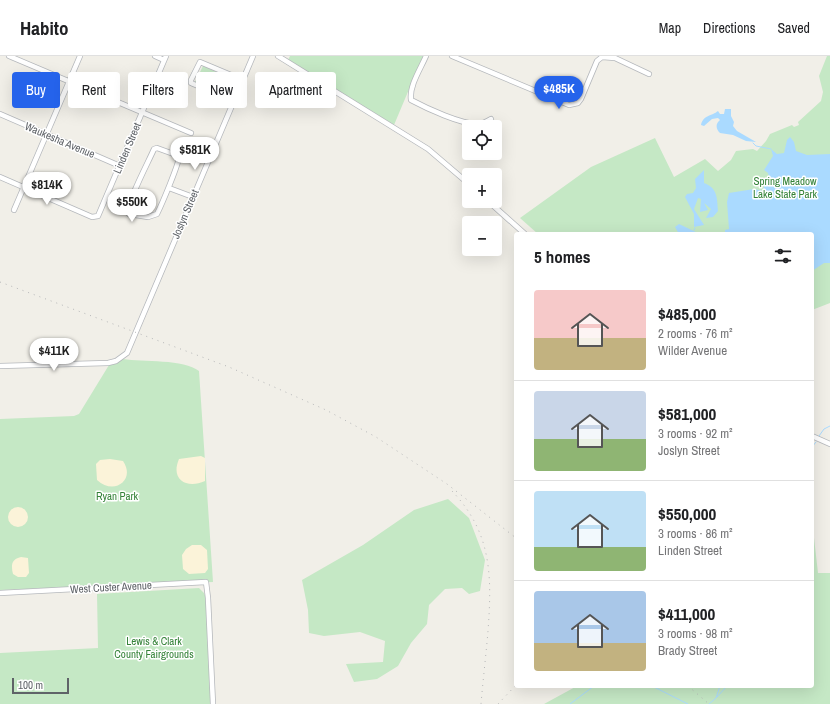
<!DOCTYPE html>
<html lang="en">
<head>
<meta charset="utf-8">
<style>
	:root { --surface:#fff; --page:#f6f6f6; --text:#202124; --muted:#757577; --line:#e0e0e0; --accent:#2563eb }
	body { margin:0; font-family:"Archivo Narrow",sans-serif; background:var(--page); color:var(--text); height:100vh; display:flex; flex-direction:column; font-size:15px; white-space:nowrap }
	* { box-sizing:border-box; margin:0 }
	p { font-size:13px; color:var(--muted) }
	.icon { flex:none; width:22px; height:22px; fill:none; stroke:currentColor; stroke-width:2; stroke-linecap:round; stroke-linejoin:round }
	.map { position:relative; flex:1; overflow:hidden }
	.side { position:absolute; left:514px; top:176px; width:300px; height:456px; display:flex; flex-direction:column; background:var(--surface); border-radius:4px; box-shadow:0 4px 16px #0002 }
	.side>* { flex:none }
	.banner { position:absolute; left:12px; top:16px; width:380px; height:36px; display:flex; gap:8px }
	.tools { position:absolute; left:462px; top:64px; display:grid; gap:8px }
	.tools a { display:grid; place-items:center; width:40px; height:40px; border-radius:4px; background:var(--surface); box-shadow:0 4px 16px #0002; font-size:20px }
	.scale { position:absolute; left:12px; bottom:10px; width:57px; box-sizing:border-box; padding-left:4px; border:2px solid #5f6368; border-top:0; font-size:11px; line-height:14px; white-space:nowrap; color:#5f6368; -webkit-text-stroke:3px #fff; paint-order:stroke }
	.price { position:absolute; translate:-50% -34px; padding:0 9px; border-radius:14px; background:#fff; color:#222; font-size:13px; line-height:26px; filter:drop-shadow(0 1px 2px #0008) }
	.price::after { content:''; position:absolute; left:50%; top:24px; width:12px; height:9px; margin-left:-6px; background:inherit; clip-path:polygon(0 0,100% 0,50% 100%) }
	.price.selected { background:var(--accent); color:#fff }
	ul { padding:0; list-style:none }
	li { display:flex; align-items:center; gap:12px; height:100px; padding:0 20px }
	li+li { border-top:1px solid var(--line) }
	li span { display:grid; place-items:center; flex:none; width:112px; height:80px; border-radius:4px; color:#555 }
	li>.icon { margin-inline-start:auto }
	span .icon { width:48px; height:48px; fill:#fffc; stroke-width:1 }
	li b { font-size:17px }
	h2 { display:flex; justify-content:space-between; align-items:center; height:48px; padding:0 20px; font-size:17px }
	.chip { padding:0 14px; border-radius:4px; background:var(--surface); box-shadow:0 4px 16px #0002; font-size:14px; line-height:36px }
	.chip.selected { background:var(--accent); color:#fff }
	header { display:flex; align-items:center; gap:24px; box-sizing:border-box; height:56px; padding:0 20px; background:var(--surface); border-bottom:1px solid var(--line) }
	header strong { font-size:19px }
	nav { display:flex; gap:22px; margin-inline-start:auto; font-size:14px }
	.map>svg:first-child { display:block }
</style>
</head>
<body>
<header>
<strong>Habito</strong>
<nav><a>Map</a><a>Directions</a><a>Saved</a></nav>
</header>
<div class="map">
<svg width="830" height="648" viewBox="0 0 830 648">
	<rect width="100%" height="100%" fill="#f1efe8"/>
	<path fill="#c5e8c5" d="M290,0H423L394,69L288,4Z
		M827,0H830V247L812,254V178H538L520,162L591,111L655,82L674,121L705,103L718,115L731,104L736,95L753,93L757,95L766,85L770,78L792,69L794,71L799,69L798,66L821,45L823,36L819,20Z
		M203,10L237,25L238,27L232,41L195,26Z
		M123,303C143,306 184,303 199,315L213,526L0,534V363L74,360L79,358L109,309Z
		M448,443L469,462L485,504L480,535L469,538L462,532L445,533L429,549L427,568L411,587L398,610L377,623L354,626L346,608L383,606L385,585L360,576L324,580L309,577L308,554L302,524L363,489L414,454Z
		M812,464L818,517H830V648H544L577,630H812Z
		M199,532L204,537L207,544L212,648H0V597L98,592L97,538Z"/>
	<path fill="#fbf3d9" d="M201,400L205,402V425C187,433 170,424 179,403Z
		M110,403L123,405C136,424 114,440 97,424L96,408L100,404Z
		M8 461a10 10 0 1 1 20 0a10 10 0 1 1-20 0Z
		M192,489H201L207,494L208,513L205,517L189,518L183,513L182,499L186,493Z
		M21,501L28,502L29,517L26,521H18L13,518C11,510 11,503 21,501Z"/>
	<path fill="#aadaff" d="M725,53H731V60L734,66L733,70L737,75L756,86L746,85L733,79L720,77C716,73 715,68 720,64L718,62L712,63L704,70L701,69C703,59 712,60 718,55L720,58H724Z
		M790,81L794,86L796,95L807,99L830,98V207H824L812,215V178H725V174L729,173L727,146L729,137L754,133L763,135L765,127L770,124L768,117L764,114L773,100L771,93L777,98L784,97L787,84Z
		M704,114V127C718,132 717,143 718,155L713,161L706,162L711,153L704,147L708,154L700,156L701,143L698,142L694,153L704,169L694,171V158L685,141L687,138L693,137L696,132L695,123Z
		M679,168L700,178H679L675,171Z"/>
	<g fill="none" stroke-linecap="round" stroke-linejoin="round">
		<path stroke="#aadaff" stroke-width="1" d="M753,87L756,90L771,93
			M694,174L695,172
			M819,380L824,373L830,370
			M812,391L816,386
			M652,630L688,648
			M717,641L727,630
			M570,648L594,630
			M709,648L716,642L720,630"/>
		<defs>
			<path id="minor" d="M9,0L191,77
				M155,0L164,4
				M278,0L428,93L469,128
				M426,0C421,12 409,30 411,44C426,52 462,69 479,68C483,68 487,65 491,63
				M452,0L569,49L578,47L581,43L597,5L602,1L615,2L649,18
				M234,45L191,27V24L200,6L243,24
				M0,58L120,110
				M157,92L179,100C180,106 161,150 157,158L148,161L129,158C125,149 149,105 154,93Z
				M0,121L92,161L98,160L166,0
				M169,132L193,141
				M488,145L525,178
				M14,154L80,0
				M0,310L108,307L116,305L127,297L253,0
				M812,380L830,388
				M0,537L206,526L208,542L213,648"/>
		</defs>
		<use href="#minor" stroke="#b5b8bc" stroke-width="6"/>
		<use href="#minor" stroke="#fff" stroke-width="4.5"/>
		<path stroke="#b6b7b8" stroke-width="1" stroke-dasharray="1 5" stroke-linecap="butt" d="M0,226L229,311L326,354L376,381L447,428L516,482
			M452,435C492,477 492,520 488,575C486,599 483,624 481,648
			M688,630L709,648
			M498,648L516,629"/>
	</g>
	<g text-anchor="middle" dominant-baseline="central" stroke-width="3" stroke-linejoin="round" paint-order="stroke">
		<g font-size="11" fill="#5f6368" stroke="#fff">
			<text transform="translate(60 84) rotate(23)">Waukesha Avenue</text>
			<text transform="translate(127 92) rotate(-67)">Linden Street</text>
			<text transform="translate(185 158) rotate(-67)">Joslyn Street</text>
			<text transform="translate(111 531) rotate(-3)">West Custer Avenue</text>
		</g>
		<g font-size="11" fill="#348238" stroke="#fff">
			<text x="785" y="125">Spring Meadow<tspan x="785" dy="13">Lake State Park</tspan></text>
			<text x="117" y="440">Ryan Park</text>
			<text x="154" y="585">Lewis &amp; Clark<tspan x="154" dy="13">County Fairgrounds</tspan></text>
		</g>
	</g>
</svg>
<div class="tools">
<a><svg class="icon" aria-label="locate" viewBox="0 0 24 24"><circle cx="12" cy="12" r="6"/><path d="M12 2v4M12 18v4M2 12h4M18 12h4"/></svg></a>
<a>+</a>
<a>−</a>
</div>
<div class="scale">100 m</div>
<b class="price selected" style="left:559px;top:54px">$485K</b>
<b class="price" style="left:195px;top:115px">$581K</b>
<b class="price" style="left:47px;top:150px">$814K</b>
<b class="price" style="left:132px;top:167px">$550K</b>
<b class="price" style="left:54px;top:316px">$411K</b>
<div class="banner">
<a class="chip selected">Buy</a>
<a class="chip">Rent</a>
<a class="chip">Filters</a>
<a class="chip">New</a>
<a class="chip">Apartment</a>
</div>
<section class="side">
<h2>5 homes<svg class="icon" aria-label="filters" viewBox="0 0 24 24"><path d="M4 7h16M4 17h16"/><circle cx="9" cy="7" r="2"/><circle cx="15" cy="17" r="2"/></svg></h2>
<ul>
<li><span style="background:linear-gradient(#f6c9c9 60%,#c2b280 0)"><svg class="icon" aria-label="home" viewBox="0 0 24 24"><path d="M3 11l9-7 9 7M6 9v11h12V9"/></svg></span><div><b>$485,000</b><p>2 rooms · 76 m²</p><p>Wilder Avenue</p></div></li>
<li><span style="background:linear-gradient(#c9d6e8 60%,#8fb573 0)"><svg class="icon" aria-label="home" viewBox="0 0 24 24"><path d="M3 11l9-7 9 7M6 9v11h12V9"/></svg></span><div><b>$581,000</b><p>3 rooms · 92 m²</p><p>Joslyn Street</p></div></li>
<li><span style="background:linear-gradient(#bfe0f5 70%,#8fb573 0)"><svg class="icon" aria-label="home" viewBox="0 0 24 24"><path d="M3 11l9-7 9 7M6 9v11h12V9"/></svg></span><div><b>$550,000</b><p>3 rooms · 86 m²</p><p>Linden Street</p></div></li>
<li><span style="background:linear-gradient(#a9c7e8 65%,#c2b280 0)"><svg class="icon" aria-label="home" viewBox="0 0 24 24"><path d="M3 11l9-7 9 7M6 9v11h12V9"/></svg></span><div><b>$411,000</b><p>3 rooms · 98 m²</p><p>Brady Street</p></div></li>
</ul>
</section>
</div>
</body>
</html>
